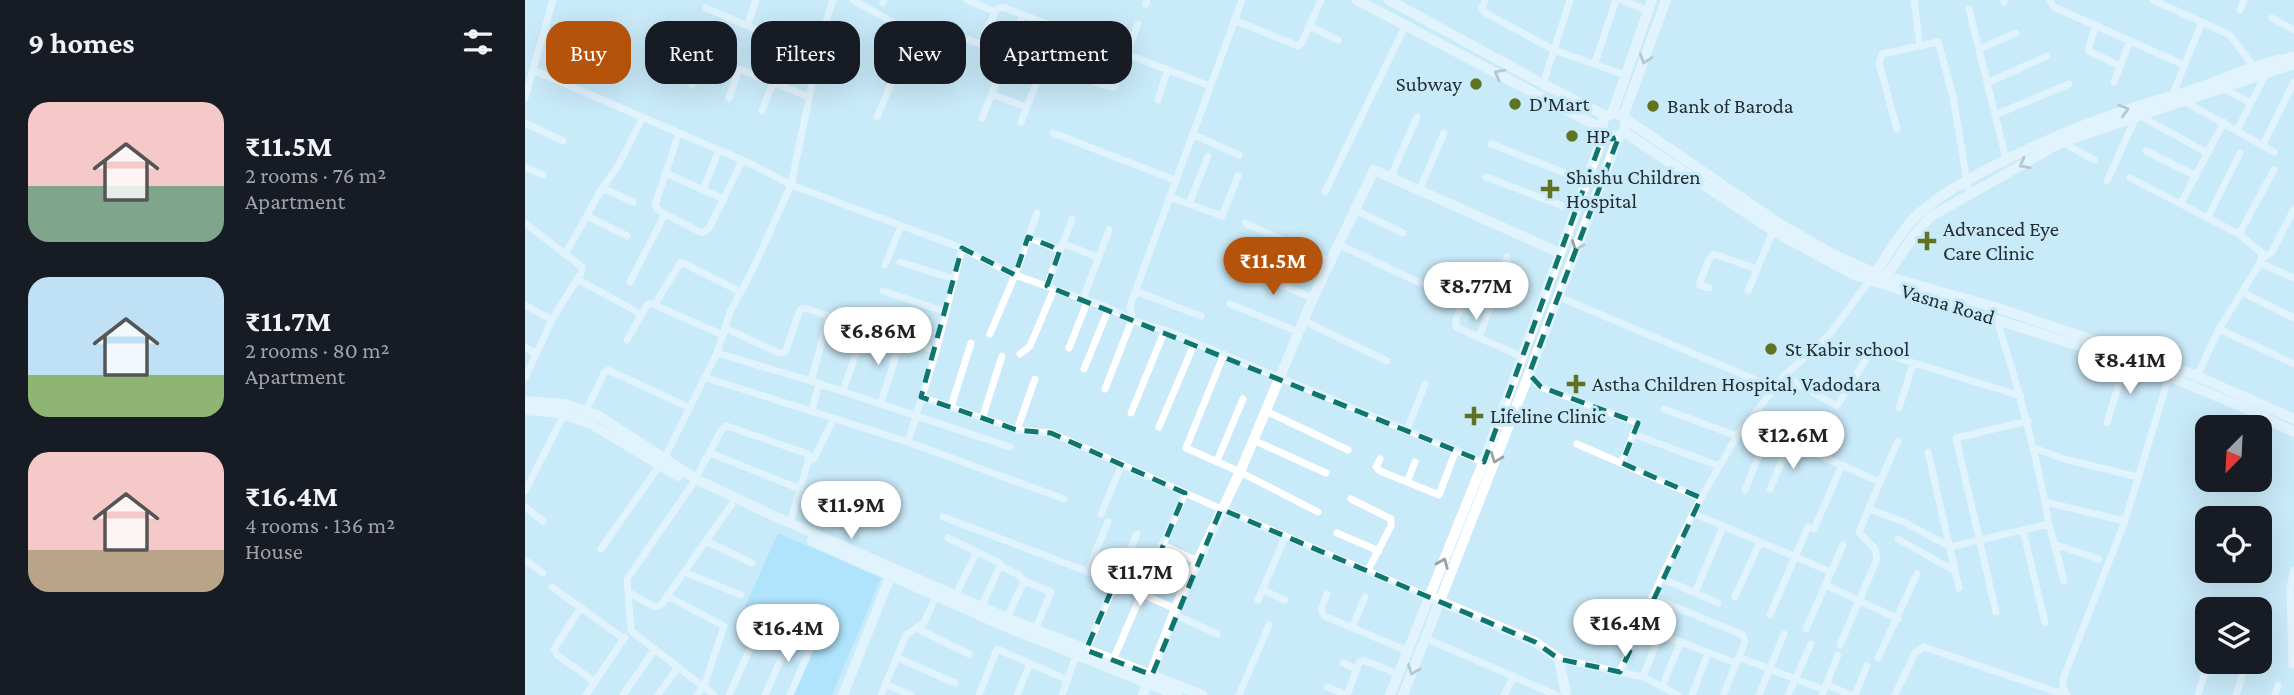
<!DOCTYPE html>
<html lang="en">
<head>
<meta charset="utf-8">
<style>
	:root { --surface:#171b24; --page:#242831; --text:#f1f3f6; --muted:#9ea1a6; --accent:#b45309 }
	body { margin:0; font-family:"Crimson Pro",serif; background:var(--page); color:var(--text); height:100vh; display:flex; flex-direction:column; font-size:26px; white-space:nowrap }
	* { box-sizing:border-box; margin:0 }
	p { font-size:23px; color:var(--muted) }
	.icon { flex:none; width:38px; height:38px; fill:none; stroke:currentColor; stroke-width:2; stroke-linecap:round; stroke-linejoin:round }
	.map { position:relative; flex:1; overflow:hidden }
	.sheet { display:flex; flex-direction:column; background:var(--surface); width:525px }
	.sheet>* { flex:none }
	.hud { position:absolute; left:21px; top:21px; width:665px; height:63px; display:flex; gap:14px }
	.needle { width:46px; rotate:204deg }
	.buttons { position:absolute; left:1670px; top:415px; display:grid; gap:14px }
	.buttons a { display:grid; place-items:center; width:77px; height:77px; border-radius:14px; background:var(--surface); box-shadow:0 7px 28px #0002; font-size:35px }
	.price { position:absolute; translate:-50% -60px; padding:0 16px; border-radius:24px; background:#fff; color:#222; font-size:23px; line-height:46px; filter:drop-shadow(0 2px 4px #0008) }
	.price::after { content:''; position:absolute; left:50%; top:42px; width:21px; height:16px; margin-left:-10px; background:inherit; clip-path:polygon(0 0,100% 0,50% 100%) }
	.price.active { background:var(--accent); color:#fff }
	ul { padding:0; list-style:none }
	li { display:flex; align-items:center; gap:21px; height:175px; padding:0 28px }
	li span { display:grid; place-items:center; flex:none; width:196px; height:140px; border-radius:21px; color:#555 }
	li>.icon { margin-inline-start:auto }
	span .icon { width:84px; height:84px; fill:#fffc; stroke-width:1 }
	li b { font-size:30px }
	h2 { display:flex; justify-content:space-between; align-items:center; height:84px; padding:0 28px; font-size:30px }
	.pill { padding:0 24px; border-radius:21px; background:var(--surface); box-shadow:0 7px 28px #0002; font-size:24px; line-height:63px }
	.pill.active { background:var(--accent); color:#fff }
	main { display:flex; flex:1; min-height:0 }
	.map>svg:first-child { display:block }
</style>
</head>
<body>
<main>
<section class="sheet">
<h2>9 homes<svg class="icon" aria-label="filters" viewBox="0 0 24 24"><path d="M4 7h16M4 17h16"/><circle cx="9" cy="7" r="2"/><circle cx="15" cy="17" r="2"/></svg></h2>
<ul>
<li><span style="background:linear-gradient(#f6c9c9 60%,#7fa58c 0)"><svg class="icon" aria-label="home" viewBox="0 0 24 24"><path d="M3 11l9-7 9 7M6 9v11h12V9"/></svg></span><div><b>₹11.5M</b><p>2 rooms · 76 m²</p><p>Apartment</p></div></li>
<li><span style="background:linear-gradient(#bfe0f5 70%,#8fb573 0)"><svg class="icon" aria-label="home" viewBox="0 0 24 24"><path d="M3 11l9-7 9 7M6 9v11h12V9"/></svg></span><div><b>₹11.7M</b><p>2 rooms · 80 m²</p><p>Apartment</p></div></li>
<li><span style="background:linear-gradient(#f6c9c9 70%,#b9a48a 0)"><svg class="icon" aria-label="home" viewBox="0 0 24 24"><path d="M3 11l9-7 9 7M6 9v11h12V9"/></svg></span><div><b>₹16.4M</b><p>4 rooms · 136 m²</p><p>House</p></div></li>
</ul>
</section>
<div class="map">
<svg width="1769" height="695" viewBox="0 0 1769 695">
	<rect width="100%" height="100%" fill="#c9eaf9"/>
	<path fill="#93deff" d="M253,533L356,578L307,695H263L287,638L219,609Z"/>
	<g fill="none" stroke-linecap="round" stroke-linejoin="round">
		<path stroke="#fff" stroke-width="7" d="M28,0L8,70L224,163L266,185L437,248L490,275L584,308L607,320L640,330L958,462
			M328,0L378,28L388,31H420L455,44L472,9L478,7L685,86
			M442,0L470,12
			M960,0L957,8L959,12L1029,50L1100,75
			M1097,0L1123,11
			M1389,0L1395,46
			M1525,0L1529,7L1659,65
			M1628,0L1705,35L1729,67
			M1479,2L1480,0
			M358,3L359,0
			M621,4L622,0
			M181,8L293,56
			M1444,9L1481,159
			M1715,10L1719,0
			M1747,18L1769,30
			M709,20L773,46L777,42L796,0
			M222,26L231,0
			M784,26L813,40
			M1571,26L1564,45V51L1595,66
			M159,47L284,97
			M1454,49L1491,33
			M1070,63L1091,0
			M542,72L584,87H589L613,24
			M1589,82L1605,41
			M1462,83L1522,56
			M1018,84L1045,0
			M167,85L178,55
			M1697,88L1726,103
			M466,94L501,107
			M1647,96L1677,22
			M0,98L8,70
			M204,98L214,69
			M633,100L643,69
			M1657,100L1749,152
			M237,111L248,83
			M1470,115L1544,84
			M1615,116L1683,153
			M352,117L388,31
			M457,118L498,15
			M496,122L533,28
			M0,123L38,141
			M1372,129L1354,63L1357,54L1413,42L1428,96L1444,194
			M1712,130L1742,72
			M154,133L130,205L134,211L177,233L184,228L217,161
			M528,133L650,180
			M667,134L714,155
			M1537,142L1569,160
			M966,144L1063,182
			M1738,145L1769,82
			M1621,151L1671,176
			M0,167L18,175
			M140,173L199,199
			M866,176L892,117
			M961,177L1051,211
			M1605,178L1714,234L1737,253L1735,263L1694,329L1671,378
			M1582,181L1611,117
			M76,190L93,166L118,117
			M178,190L194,150
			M894,191L919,133
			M800,192L881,24
			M644,197L697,216L713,176
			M1656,203L1699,122
			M664,204L683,156
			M830,210L878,233
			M62,216L102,236
			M1683,217L1715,153
			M0,223L57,267L56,273L28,318L0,378
			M720,223L806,262
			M1714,234L1749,170
			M503,237L535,250
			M537,243L574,258
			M815,245L895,283
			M41,253L76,190H82L108,202
			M1737,258L1747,252L1769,209
			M375,262L429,279
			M1735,263L1769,278
			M360,265L376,226
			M952,268L931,319V327L997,357
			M718,269L788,298
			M52,279L116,314
			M105,282L140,214
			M522,286L547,219
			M1184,288L1174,285L1184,259L1189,254L1232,269
			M358,291L421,312
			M610,291L676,316
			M1223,291L1248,231
			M1717,292L1769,318
			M1034,297L1250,388
			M558,299L584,230
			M130,304L156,262L216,292
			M705,304L774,332
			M0,305L27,320
			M779,321L862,361
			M200,328L254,353L260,352L275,310L280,308L411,351
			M1694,329L1769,364
			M465,334L490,275L512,213
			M954,338L982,257
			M102,340L122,305L125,303L198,335
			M0,347L11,354
			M544,348L563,300
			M192,353L286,381L485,447
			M495,354L505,346L529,289
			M699,354L661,448L715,472L793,512
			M559,369L584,308
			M1004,374L1016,387L1113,423L1097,463
			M1259,376L1312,406L1347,350L1496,396
			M179,377L383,442L539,499
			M286,381L303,318
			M580,389L607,320L605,306L717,0
			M318,391L340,327
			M396,397L492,430L526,433L696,509L904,597
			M356,403L376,340
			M426,407L446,343
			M1374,408L1388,364
			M1139,409L1212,436
			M61,411L79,373L83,370L163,407
			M287,411L294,383
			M741,411L823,450
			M606,413L640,330
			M457,419L477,356
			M1582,423L1601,360
			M1223,424L1355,482L1334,532L1350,549L1352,559L1315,645
			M634,427L670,342
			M492,430L510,379
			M882,430L900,384
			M1108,434L1194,466
			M728,440L801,473
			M383,442L411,351L437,248
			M1052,444L1176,498
			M1509,448L1543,460L1613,477
			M1403,452L1434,588
			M185,453L275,489
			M855,459L851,467L855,471L914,495L931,450
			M288,460L309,418
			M692,461L718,399
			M882,482L890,462
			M1355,482L1373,441
			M1245,489L1265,442
			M1220,490L1243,433
			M0,491L41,411
			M826,499L866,519V526L843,570
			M1520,502L1600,521
			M0,507L18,521
			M1344,509L1379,522L1425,547L1524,524C1512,454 1493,387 1472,320
			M576,514L597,464
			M1170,514L1306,572
			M418,517L590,582L651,609
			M1524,524L1539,581
			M1289,529L1317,465
			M1498,530L1520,623
			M812,533L854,551
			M423,538L475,563V566
			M1373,539L1430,571
			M181,541L227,563
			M636,544L672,561
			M1529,544L1574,559
			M76,549L139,459L192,353L205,312L228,269L266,185L298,31L308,0
			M0,560L18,573
			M159,572L216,595
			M562,572L583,522
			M1136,578L1193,603
			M1301,585L1373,619
			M27,587L99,639
			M737,590L760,600
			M103,592L130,607L136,605L207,504
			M1170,593L1198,527
			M802,594L796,610L799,616L883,651
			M142,596L199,626L179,686L172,695
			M430,596L452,552
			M1127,597L1218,635L1220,642L1199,693
			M1210,597L1235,542
			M733,600L760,537
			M56,607L29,649L32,655L70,682
			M456,607L475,566L494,575L499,581L526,592L510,630
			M1471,612L1431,438L1503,421
			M1070,613L1113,631
			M649,614L692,634
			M1245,615L1283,527
			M482,618L499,581
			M1114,626L1211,663
			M391,628L444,654
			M827,628L840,597
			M1281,629L1318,545
			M900,638L1031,695
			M561,650L612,534
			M1214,657L1299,690
			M373,658L430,683
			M1353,658L1392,574
			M1034,659L1118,677L1153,695
			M588,660L660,493
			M818,663L832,669
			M1767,665L1765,587L1769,570
			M1095,672L1139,572L1176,498L1212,436L1259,376L1304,335L1345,280
			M1118,677L1135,634
			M360,684L386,695
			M1301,684L1325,695
			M802,687L822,695
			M1137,687L1155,643
			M61,695L100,637
			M98,695L130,649
			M133,695L153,667
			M189,695L106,631L102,579L167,485L197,429L202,426L283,454L284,459L265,523
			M204,695L232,634
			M240,695L266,637
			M265,695L287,645
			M356,695L381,635L399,623L412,594
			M454,695L472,649L543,680
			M492,695L505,664
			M537,695L552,652
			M714,695L744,625
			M822,695L834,663L838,660L873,674
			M979,695L989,676
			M1167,695L1183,653
			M1234,695L1259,634
			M1263,695L1286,644
			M1297,695L1313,655
			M1330,695L1342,666
			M1370,695L1390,653L1399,647L1541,695
			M1542,695L1538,688V679L1600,521L1644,376
			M1673,695L1683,662
			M1711,695L1718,673
			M1750,695L1753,685"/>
		<path stroke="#fff" stroke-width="10" d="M832,0L1078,129
			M864,0L1018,84L1081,116
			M1087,114L1127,0
			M1098,117L1141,0
			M1100,120V131L1092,137L1082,135C1072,124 1080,110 1095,115L1252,222L1308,254L1350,273L1473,308L1583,345L1672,376L1769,419
			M1099,132L1248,231L1329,275L1624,368L1724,410L1769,432
			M1347,278C1361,258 1373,234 1390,217C1410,198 1436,183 1461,170C1525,136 1583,114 1653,94C1692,83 1729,63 1769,57
			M1358,281L1390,234L1405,217L1537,142L1769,64
			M0,401L40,404L74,416L171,479L247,515L482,618L677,695
			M0,410L35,413L66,424L153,476
			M287,541L481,627L652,695
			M910,599L1010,642L1034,659L1041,695
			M318,695L365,577
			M618,695L653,603L715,472L788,298L849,170L1035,253
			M865,695L962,453L1079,133
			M878,695L1004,374L1094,136"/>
	</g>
	<defs><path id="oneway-chevron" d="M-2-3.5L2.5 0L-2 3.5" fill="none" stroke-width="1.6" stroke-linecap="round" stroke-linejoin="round" transform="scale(1.75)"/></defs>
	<g stroke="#9ca1a4">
		<use href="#oneway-chevron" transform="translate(1120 59) rotate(109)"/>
		<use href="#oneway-chevron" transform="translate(974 74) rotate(-152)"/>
		<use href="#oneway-chevron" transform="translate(1599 110) rotate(-17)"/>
		<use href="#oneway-chevron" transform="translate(1499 164) rotate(151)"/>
		<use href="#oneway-chevron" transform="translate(1052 246) rotate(110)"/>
		<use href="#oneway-chevron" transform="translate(971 458) rotate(111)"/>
		<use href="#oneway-chevron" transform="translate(918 563) rotate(-68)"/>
		<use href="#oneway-chevron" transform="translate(888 670) rotate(111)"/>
	</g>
	<path d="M0 0H1769V695H0ZM1079,133L1087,139L1094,136L1004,374L1016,387L1113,423L1097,463L1176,498L1095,672L1034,659L1010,642L696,509L627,675L561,650L590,582L618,594L660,493L526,433L492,430L396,397L437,248L490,275L503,237L535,250L522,286L959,462Z" fill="#c9eaf9" fill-opacity=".55" fill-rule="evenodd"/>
	<path fill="none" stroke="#0f766e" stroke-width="5" stroke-dasharray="14 9" stroke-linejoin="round" d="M1079,133L1087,139L1094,136L1004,374L1016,387L1113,423L1097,463L1176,498L1095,672L1034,659L1010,642L696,509L627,675L561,650L590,582L618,594L660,493L526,433L492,430L396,397L437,248L490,275L503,237L535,250L522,286L959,462Z"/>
	<g fill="#5f7322" stroke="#c9eaf9" stroke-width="2.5">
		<circle cx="951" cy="84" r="7"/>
		<circle cx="990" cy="104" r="7"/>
		<circle cx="1128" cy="106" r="7"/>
		<circle cx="1047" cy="136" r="7"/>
		<path d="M1021.5 178.5h7v7h7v7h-7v7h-7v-7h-7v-7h7z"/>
		<path d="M1398.5 230.5h7v7h7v7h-7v7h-7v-7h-7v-7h7z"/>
		<circle cx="1246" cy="349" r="7"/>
		<path d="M1047.5 373.5h7v7h7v7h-7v7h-7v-7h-7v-7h7z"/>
		<path d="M945.5 405.5h7v7h7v7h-7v7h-7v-7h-7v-7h7z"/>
	</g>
	<g text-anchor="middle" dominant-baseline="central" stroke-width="7" stroke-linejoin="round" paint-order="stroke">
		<g font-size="21" fill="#222e34" stroke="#c9eaf9" text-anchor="start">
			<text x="937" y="84" text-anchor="end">Subway</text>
			<text x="1004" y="104">D'Mart</text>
			<text x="1142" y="106">Bank of Baroda</text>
			<text x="1061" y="136">HP</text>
			<text x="1041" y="177">Shishu Children<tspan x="1041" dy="24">Hospital</tspan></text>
			<text x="1418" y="229">Advanced Eye<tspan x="1418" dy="24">Care Clinic</tspan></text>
			<text x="1260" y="349">St Kabir school</text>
			<text x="1067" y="384">Astha Children Hospital, Vadodara</text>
			<text x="965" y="416">Lifeline Clinic</text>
		</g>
		<g font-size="21" fill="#222e34" stroke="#c9eaf9">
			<text transform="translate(1423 304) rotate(17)">Vasna Road</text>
		</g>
	</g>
</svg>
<div class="buttons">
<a><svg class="needle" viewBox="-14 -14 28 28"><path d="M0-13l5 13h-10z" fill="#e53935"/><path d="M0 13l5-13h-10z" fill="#9ea1a6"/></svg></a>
<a><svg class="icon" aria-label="locate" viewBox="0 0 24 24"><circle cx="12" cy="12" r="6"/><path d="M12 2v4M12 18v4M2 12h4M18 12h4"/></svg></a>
<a><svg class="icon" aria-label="layers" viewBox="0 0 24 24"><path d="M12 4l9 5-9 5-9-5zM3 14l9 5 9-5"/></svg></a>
</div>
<b class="price active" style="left:748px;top:297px">₹11.5M</b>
<b class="price" style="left:951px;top:322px">₹8.77M</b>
<b class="price" style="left:353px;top:367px">₹6.86M</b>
<b class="price" style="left:1605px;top:396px">₹8.41M</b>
<b class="price" style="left:1268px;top:471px">₹12.6M</b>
<b class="price" style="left:326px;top:541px">₹11.9M</b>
<b class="price" style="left:615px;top:608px">₹11.7M</b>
<b class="price" style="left:1100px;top:659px">₹16.4M</b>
<b class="price" style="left:263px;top:664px">₹16.4M</b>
<div class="hud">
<a class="pill active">Buy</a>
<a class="pill">Rent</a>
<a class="pill">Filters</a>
<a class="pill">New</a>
<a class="pill">Apartment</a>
</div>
</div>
</main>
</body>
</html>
